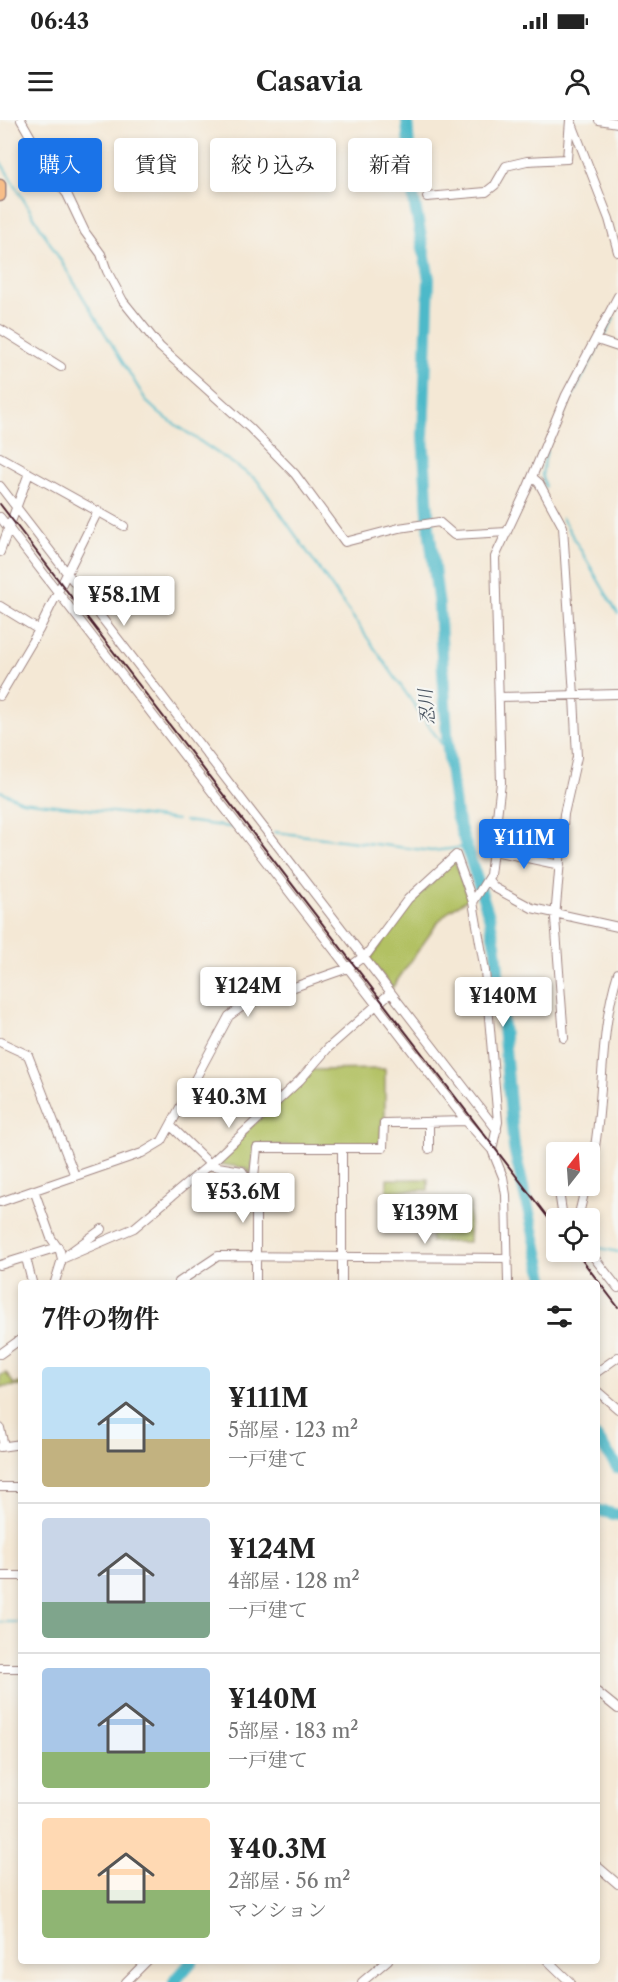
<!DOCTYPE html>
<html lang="ja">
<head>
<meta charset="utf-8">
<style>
	:root { --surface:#fff; --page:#f2f2f2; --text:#222; --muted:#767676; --line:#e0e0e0; --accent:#1a73e8 }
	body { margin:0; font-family:"Libre Caslon Text","Noto Serif JP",serif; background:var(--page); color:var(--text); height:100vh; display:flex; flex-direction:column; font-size:22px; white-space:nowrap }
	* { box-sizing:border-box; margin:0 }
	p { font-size:20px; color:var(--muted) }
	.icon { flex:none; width:33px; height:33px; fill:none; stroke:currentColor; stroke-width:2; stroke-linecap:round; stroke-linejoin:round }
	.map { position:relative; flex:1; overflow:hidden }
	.sheet { position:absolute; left:18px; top:1160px; width:582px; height:684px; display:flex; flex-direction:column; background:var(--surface); border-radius:6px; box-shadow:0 3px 9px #0003 }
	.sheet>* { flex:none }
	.banner { position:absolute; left:18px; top:18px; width:582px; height:54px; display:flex; gap:12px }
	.needle { width:39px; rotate:17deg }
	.buttons { position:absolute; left:546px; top:1022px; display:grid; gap:12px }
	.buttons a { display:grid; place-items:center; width:54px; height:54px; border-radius:6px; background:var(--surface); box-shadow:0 3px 9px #0003; font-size:30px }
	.price { position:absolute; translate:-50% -51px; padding:0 14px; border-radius:6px; background:#fff; color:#222; font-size:20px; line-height:39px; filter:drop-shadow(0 2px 3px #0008) }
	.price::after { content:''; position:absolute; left:50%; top:36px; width:18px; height:14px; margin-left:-9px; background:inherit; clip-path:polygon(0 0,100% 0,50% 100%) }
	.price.active { background:var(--accent); color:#fff }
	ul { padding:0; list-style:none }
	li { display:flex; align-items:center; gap:18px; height:150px; padding:0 24px }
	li+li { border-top:2px solid var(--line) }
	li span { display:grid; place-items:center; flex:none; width:168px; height:120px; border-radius:6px; color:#555 }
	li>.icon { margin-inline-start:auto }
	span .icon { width:72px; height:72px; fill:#fffc; stroke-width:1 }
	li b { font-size:26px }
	h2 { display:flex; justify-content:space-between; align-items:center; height:72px; padding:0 24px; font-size:26px }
	.tag { padding:0 21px; border-radius:6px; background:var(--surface); box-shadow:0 3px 9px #0003; font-size:21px; line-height:54px }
	.tag.active { background:var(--accent); color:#fff }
	.status { display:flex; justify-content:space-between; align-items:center; height:42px; padding:0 30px; background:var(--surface); direction:ltr }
	.status svg { height:16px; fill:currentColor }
	header { display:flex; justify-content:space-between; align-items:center; height:78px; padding:0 24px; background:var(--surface); font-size:27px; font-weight:800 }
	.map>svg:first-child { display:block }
</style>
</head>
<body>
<div class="status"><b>06:43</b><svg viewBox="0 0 49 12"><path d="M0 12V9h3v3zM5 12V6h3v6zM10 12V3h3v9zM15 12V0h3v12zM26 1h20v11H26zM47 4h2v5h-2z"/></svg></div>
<header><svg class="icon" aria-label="menu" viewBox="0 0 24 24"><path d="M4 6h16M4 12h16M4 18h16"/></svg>Casavia<svg class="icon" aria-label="person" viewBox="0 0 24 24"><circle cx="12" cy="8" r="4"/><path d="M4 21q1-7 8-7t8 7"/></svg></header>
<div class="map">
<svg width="618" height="1862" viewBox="0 0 618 1862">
	<rect width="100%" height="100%" fill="#f6f6f2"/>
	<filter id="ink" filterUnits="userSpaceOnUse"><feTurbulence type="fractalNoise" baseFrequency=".0167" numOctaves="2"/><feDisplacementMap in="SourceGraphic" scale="12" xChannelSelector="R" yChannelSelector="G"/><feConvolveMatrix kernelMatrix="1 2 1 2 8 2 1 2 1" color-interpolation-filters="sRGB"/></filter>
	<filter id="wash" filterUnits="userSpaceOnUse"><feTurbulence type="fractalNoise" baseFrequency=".008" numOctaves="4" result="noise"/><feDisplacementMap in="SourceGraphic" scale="24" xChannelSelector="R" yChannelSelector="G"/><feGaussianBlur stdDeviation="1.35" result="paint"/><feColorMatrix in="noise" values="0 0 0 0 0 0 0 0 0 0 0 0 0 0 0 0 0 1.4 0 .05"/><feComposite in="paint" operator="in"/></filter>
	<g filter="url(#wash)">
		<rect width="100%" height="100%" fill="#f4e8d5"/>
		<path fill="#b2c164" stroke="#7e7048" stroke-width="1.5" d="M454,739L468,779L450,790L439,801L392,868L370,839L404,792Z
			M385,949V998L382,999L380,1026L254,1025L251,1056L246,1048L213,1043L311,950Z
			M387,1059H428V1070L387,1071Z
			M431,1083H470L469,1122H431Z
			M6,1253L14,1264L21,1263V1266L0,1267V1255Z"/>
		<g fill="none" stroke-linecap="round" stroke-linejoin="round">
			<path stroke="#4db9c9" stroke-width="2" d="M0,41L147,282L160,294L257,360L443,626L448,630
				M603,219L614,198
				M559,301L599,226
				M545,367L542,355L547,329
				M562,398L618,494
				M0,671L22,681L177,700
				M185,701L236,708
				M274,712L432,731L467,727
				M590,1064L592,1053
				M590,1121L600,1128L618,1132
				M0,1502H21"/>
			<path stroke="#4db9c9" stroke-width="12" d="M407,0L412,70L429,159L423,316L429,408L439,487L448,630L456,695L489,796L496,829L514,1028L545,1162
				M597,1318L618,1348
				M597,1390L618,1395
				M174,1862L193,1840"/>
		</g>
	</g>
	<g filter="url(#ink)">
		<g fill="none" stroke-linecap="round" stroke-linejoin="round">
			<defs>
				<path id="minor" d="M21,0L54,58L67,74L85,112L101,134L107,151L123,181L160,227L250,308L295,354L345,422L399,408L439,402L454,415L507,412
					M599,0L618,3
					M571,1L609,99L618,132
					M427,77L486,72L495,65L506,46L527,41L567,39L570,0
					M0,209L61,247
					M597,220L618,227
					M0,337L124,406
					M532,357L539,363L563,407L574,576L577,637L564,694L555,798L564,918
					M0,366L497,1010
					M0,397L466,1001L492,1030
					M0,432L29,353
					M0,486L39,510
					M0,576L39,510L98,391
					M499,577L618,574
					M494,731L560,745
					M488,760L495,768L532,788L618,807
					M473,782L490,755L501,663L495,437L527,369L566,275L618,176
					M0,922L28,935L75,1056
					M172,1007L212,1046L242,1051L256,1072V1162
					M429,1029V1003
					M590,1052C606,986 597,918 618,853
					M556,1054V1059
					M558,1065L563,1098
					M253,1066L257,1028H383L384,1003L466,1001
					M34,1070L51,1118L60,1131L62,1139L55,1162
					M0,1082L142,1033L162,1021L229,896L246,884L348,848L367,834L408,779L456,735L473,782L485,851L498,1002L492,1030L503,1057L506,1075L508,1162
					M578,1098L586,1065
					M589,1131L618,1168
					M69,1133L102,1109
					M26,1138L32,1162
					M62,1139L134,1108L209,1045L300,960L328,928L390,873
					M0,1145L58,1127
					M179,1162L218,1136L508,1138
					M342,1162V1028
					M0,1234L21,1219
					M597,1252L618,1237
					M597,1271L618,1289
					M0,1308L4,1326
					M0,1327L21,1324
					M0,1367H21
					M0,1456H21
					M0,1548H21
					M597,1572L618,1589
					M597,1746L618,1764
					M547,1840L570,1862
					M126,1862L148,1840
					M362,1862L388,1840"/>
				<path id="major" d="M0,65V76"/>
			</defs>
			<use href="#minor" stroke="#9f8480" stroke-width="10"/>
			<use href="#major" stroke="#9f8480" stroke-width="13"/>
			<use href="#minor" stroke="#fff" stroke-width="8"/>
			<use href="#major" stroke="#f7bd88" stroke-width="10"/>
			<path stroke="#4a1f2b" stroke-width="2" d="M0,384L556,1108
				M575,1131L618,1187"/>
		</g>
	</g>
	<g text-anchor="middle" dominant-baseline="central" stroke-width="4.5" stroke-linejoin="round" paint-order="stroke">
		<g font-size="18" font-style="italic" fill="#4b5562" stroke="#f6f6f2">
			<text transform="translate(427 587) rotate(-95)">忍川</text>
		</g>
	</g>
</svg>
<div class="buttons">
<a><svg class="needle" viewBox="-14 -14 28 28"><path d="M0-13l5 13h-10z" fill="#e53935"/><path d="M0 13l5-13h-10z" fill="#767676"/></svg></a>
<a><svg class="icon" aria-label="locate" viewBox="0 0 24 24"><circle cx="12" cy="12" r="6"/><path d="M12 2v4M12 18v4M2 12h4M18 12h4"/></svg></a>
</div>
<b class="price" style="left:124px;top:507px">¥58.1M</b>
<b class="price active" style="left:524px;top:750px">¥111M</b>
<b class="price" style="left:248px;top:898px">¥124M</b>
<b class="price" style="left:503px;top:908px">¥140M</b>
<b class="price" style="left:229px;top:1009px">¥40.3M</b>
<b class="price" style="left:243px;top:1104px">¥53.6M</b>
<b class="price" style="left:425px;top:1125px">¥139M</b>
<div class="banner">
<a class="tag active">購入</a>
<a class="tag">賃貸</a>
<a class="tag">絞り込み</a>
<a class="tag">新着</a>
</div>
<section class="sheet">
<h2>7件の物件<svg class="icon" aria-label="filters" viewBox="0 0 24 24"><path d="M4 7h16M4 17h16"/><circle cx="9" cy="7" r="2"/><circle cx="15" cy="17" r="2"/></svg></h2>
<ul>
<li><span style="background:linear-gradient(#bfe0f5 60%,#c2b280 0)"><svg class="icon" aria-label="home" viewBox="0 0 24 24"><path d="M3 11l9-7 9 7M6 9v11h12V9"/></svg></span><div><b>¥111M</b><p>5部屋 · 123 m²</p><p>一戸建て</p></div></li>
<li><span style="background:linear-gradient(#c9d6e8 70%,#7fa58c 0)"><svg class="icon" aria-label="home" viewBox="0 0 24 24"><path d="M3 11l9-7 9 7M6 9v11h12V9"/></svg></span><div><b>¥124M</b><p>4部屋 · 128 m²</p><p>一戸建て</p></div></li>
<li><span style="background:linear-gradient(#a9c7e8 70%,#8fb573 0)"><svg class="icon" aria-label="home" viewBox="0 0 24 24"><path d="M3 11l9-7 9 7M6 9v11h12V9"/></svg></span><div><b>¥140M</b><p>5部屋 · 183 m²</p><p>一戸建て</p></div></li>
<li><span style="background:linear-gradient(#ffd9b3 60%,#8fb573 0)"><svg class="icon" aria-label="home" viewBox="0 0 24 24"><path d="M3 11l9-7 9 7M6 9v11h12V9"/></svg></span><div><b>¥40.3M</b><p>2部屋 · 56 m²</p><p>マンション</p></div></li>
</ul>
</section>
</div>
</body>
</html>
